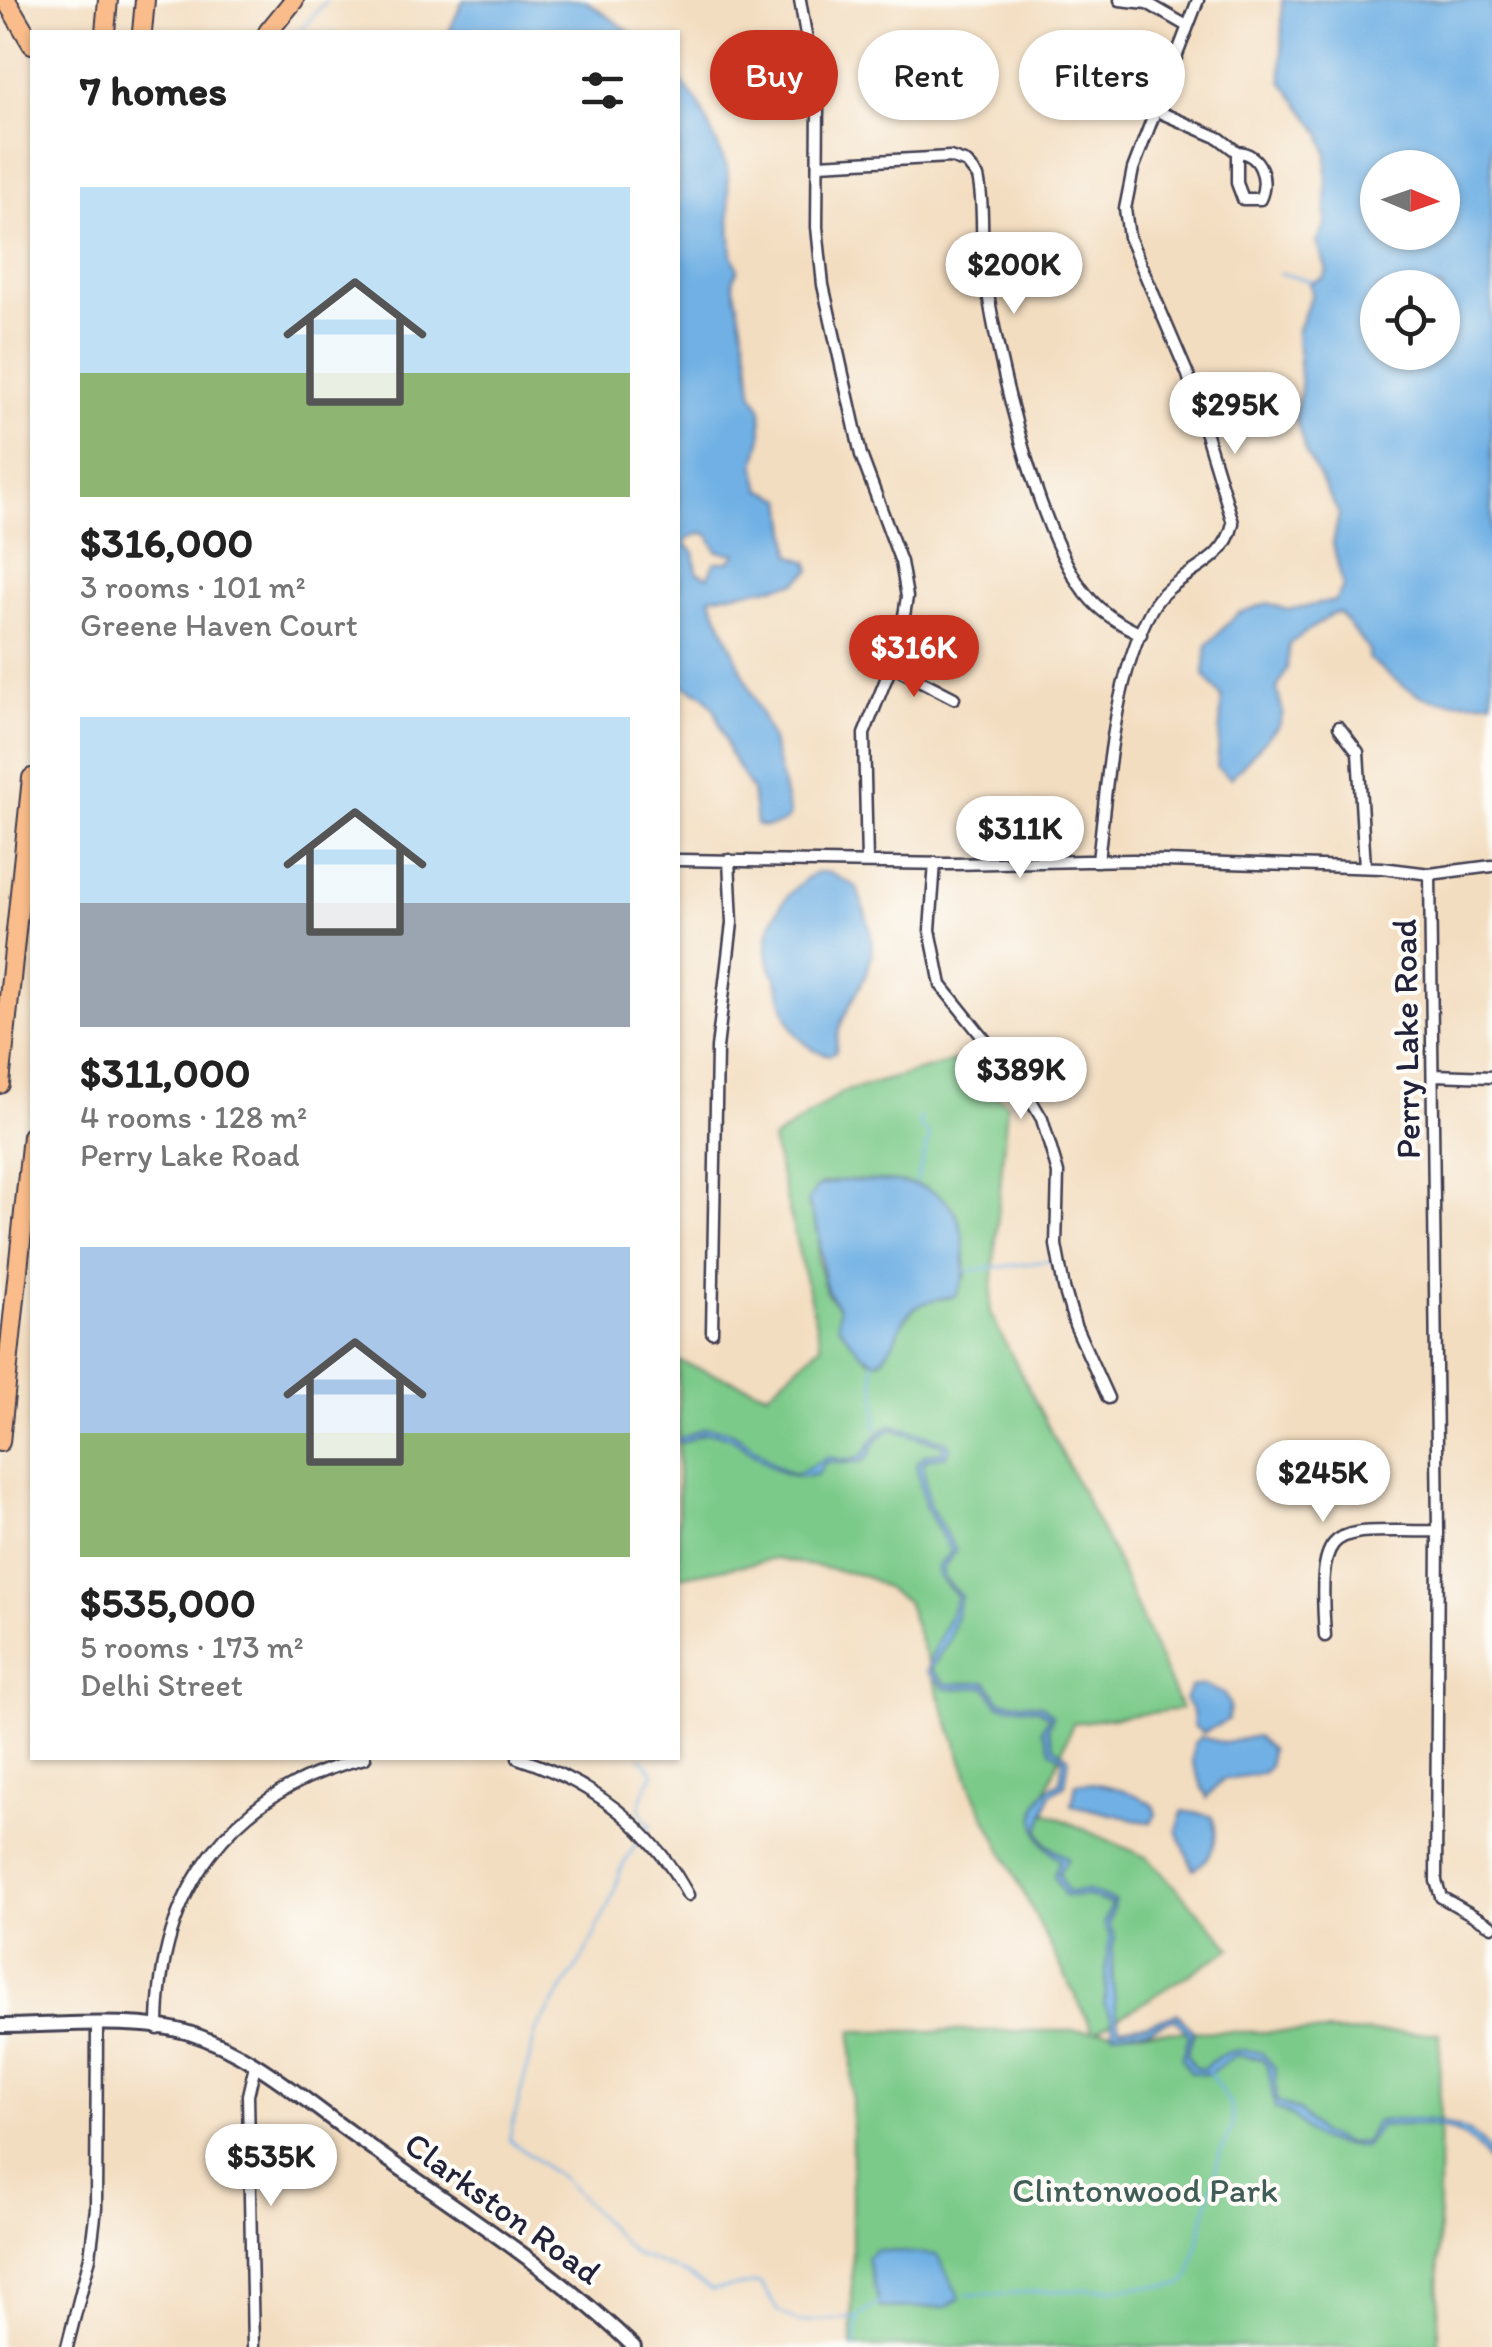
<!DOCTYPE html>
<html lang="en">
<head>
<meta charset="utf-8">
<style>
	:root { --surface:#fff; --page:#f2f2f2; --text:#222; --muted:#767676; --accent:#c8321e }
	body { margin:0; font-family:Itim,sans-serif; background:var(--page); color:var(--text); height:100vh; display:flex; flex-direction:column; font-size:38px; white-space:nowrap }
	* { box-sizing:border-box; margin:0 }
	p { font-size:32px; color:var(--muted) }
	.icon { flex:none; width:55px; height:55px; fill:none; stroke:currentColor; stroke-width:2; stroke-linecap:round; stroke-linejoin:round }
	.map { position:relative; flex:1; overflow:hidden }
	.details { position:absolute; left:30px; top:30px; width:650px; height:1730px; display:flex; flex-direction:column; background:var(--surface); border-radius:0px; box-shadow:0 2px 8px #0004 }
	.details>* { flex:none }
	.banner { position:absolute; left:710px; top:30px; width:630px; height:90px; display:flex; gap:20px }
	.needle { width:65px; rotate:92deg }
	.controls { position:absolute; left:1360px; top:150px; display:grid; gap:20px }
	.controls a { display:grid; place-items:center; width:100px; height:100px; border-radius:50%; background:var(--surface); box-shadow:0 2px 8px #0004; font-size:50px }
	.price { position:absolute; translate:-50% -85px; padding:0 22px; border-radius:35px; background:#fff; color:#222; font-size:32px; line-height:65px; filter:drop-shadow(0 2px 5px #0008) }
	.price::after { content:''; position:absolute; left:50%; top:60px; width:30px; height:22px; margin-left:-15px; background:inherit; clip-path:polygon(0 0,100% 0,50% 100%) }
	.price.current { background:var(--accent); color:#fff }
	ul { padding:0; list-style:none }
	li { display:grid; align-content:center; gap:20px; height:530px; padding:0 50px }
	li span { display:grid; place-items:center; height:310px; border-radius:0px; color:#555 }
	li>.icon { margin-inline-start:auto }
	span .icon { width:180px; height:180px; fill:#fffc; stroke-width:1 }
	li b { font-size:42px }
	h2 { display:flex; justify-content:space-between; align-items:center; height:120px; padding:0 50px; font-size:42px }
	.tag { padding:0 35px; border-radius:45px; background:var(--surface); box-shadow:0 2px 8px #0004; font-size:35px; line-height:90px }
	.tag.current { background:var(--accent); color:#fff }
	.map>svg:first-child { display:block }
</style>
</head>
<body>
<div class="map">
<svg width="1492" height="2347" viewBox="0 0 1492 2347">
	<rect width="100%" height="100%" fill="#fdfcf7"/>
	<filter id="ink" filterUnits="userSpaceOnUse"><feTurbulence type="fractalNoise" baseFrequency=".01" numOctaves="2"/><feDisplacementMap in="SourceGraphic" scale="20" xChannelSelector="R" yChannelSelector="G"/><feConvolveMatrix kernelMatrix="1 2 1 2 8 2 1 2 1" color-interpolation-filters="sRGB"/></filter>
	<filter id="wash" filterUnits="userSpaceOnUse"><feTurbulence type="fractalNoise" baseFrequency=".0048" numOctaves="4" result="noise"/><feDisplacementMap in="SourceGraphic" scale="40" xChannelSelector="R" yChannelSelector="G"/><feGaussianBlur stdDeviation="2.25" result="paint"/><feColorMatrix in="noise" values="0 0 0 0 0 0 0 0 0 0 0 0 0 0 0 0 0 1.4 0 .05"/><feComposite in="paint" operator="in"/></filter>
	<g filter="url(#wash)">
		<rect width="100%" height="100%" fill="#f3ddc0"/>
		<path fill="#7bca8a" stroke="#4e7662" stroke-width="2.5" fill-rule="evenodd" d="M955,1061L1007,1104L990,1313L1114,1555L1181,1709L1073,1723L1039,1809L1148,1858L1232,1948L1097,2031L1440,2033L1438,2347H852V2031H1093L974,1794L906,1601L866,1576L776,1559L678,1577V1361L768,1393L821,1345L772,1140L843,1092ZM838,1181C924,1180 963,1179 966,1277L950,1298C905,1296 901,1331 881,1361L868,1359L841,1329L839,1308L826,1293L818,1262L819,1235L808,1204L821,1184Z"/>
		<path fill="#70b0e4" stroke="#496990" stroke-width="2.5" fill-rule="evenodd" d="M463,0H585L630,32H449Z
			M1282,0H1492V701C1419,702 1424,703 1368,658L1369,650L1339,613L1332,614L1289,644L1287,668L1277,689L1283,713L1279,725L1231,778L1217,768L1222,698L1204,675L1207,645L1238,613L1268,603L1287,610L1335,601L1343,587L1333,544L1339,514L1306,453L1294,413L1301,391L1297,332L1312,294L1310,283L1324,278L1327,270L1317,242L1326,224L1327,154L1321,133L1282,81ZM1378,168H1442V232H1378ZM1378,288H1442V352H1378Z
			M678,77L699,104L727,167L732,254L738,269L733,281L749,357L752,392L761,407L762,436L755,466L761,489L784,499L791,555L808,562L811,570L795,583L710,597L771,737L790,816C783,825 765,830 756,824L752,791L730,754L715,710L704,695L678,683ZM703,533L709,535L717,551L736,554L729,562H715L708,577L697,572L694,552L685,544L690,537Z
			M818,872L830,873L857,887C863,909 875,933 871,956C865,992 836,1013 836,1051L829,1055C791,1045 787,1017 778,984C776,976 771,970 769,962C759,927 789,885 818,872Z
			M838,1181C896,1181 965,1175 964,1253C963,1273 967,1279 955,1296C887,1306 914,1326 878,1362L862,1354L838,1325L839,1308C816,1281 825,1261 818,1231C816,1220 810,1210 808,1200L818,1186Z
			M892,1425L946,1441L950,1448L946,1456L927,1459L923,1465L929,1504L956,1551L943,1568V1577L961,1596L949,1640L931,1669L946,1684L987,1682L1000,1701L1042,1705L1053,1715L1048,1729L1054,1746L1069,1758L1065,1785L1050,1795L1039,1831L1046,1844L1068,1858L1059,1873L1068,1892L1088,1891L1115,1901L1109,1924L1115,1937C1108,1958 1115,2004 1119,2028L1148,2024L1177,2013L1194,2032L1187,2054L1194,2067L1203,2069C1221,2052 1237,2046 1262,2053L1275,2068L1277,2101L1300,2112L1321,2134L1346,2143L1365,2142L1375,2122C1411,2115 1492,2117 1492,2169C1468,2121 1426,2123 1379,2126L1365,2147C1349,2145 1336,2146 1320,2140C1303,2133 1301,2116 1275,2108L1268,2067L1262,2059L1236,2055L1208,2074L1191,2072L1182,2058L1189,2035L1175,2018L1150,2029L1113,2033L1112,2018L1104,2004C1109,1980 1103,1959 1110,1936L1104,1924L1111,1904L1087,1896H1065L1054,1876L1060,1859C1029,1840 1024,1798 1060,1782L1063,1758L1051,1751L1042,1729L1049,1717L1039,1709L998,1705L986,1687L946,1689L927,1672C926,1662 952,1614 957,1596L938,1576V1566L951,1552L925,1506L916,1463L926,1454L943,1452V1445L893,1429C854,1448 892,1468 825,1462L818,1474C767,1488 751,1433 708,1433C698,1433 689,1442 678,1443V1438C689,1437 696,1429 707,1428C747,1426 766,1469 796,1474L828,1457C876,1470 859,1439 892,1425Z
			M1203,1685L1224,1694L1230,1706L1228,1720L1203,1733L1194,1726L1193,1712L1185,1699L1191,1687Z
			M1256,1736L1270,1749L1269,1767L1263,1773L1222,1780L1207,1798L1192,1761L1194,1743L1201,1737L1225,1743Z
			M1076,1783C1102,1782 1133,1790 1154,1806L1156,1814L1151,1823L1072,1805Z
			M1183,1811L1212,1816C1220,1838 1214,1858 1193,1869L1177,1831Z
			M875,2250L937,2255L960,2298L947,2307L880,2308L867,2258Z"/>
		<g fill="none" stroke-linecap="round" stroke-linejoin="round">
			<path stroke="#70b0e4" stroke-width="2.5" d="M299,32L327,0
				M1279,273L1312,281
				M916,1183L930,1135L920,1127V1117
				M966,1271L1048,1261L1053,1262L1058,1284
				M873,1362C873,1384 880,1403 875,1425L880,1430
				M641,1758L654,1773C644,1793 631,1808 651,1825L644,1832
				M639,1839L619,1872L614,1893L587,1951L536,2031L509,2140L563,2179L634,2254L687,2274L711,2290L760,2283L778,2311L797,2322L857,2318L881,2301
				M967,2295L1182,2285L1190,2276L1220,2153L1233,2125L1231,2106L1208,2070
				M855,2347L858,2319"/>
		</g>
	</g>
	<g filter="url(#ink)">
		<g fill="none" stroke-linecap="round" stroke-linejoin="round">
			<defs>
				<path id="minor" d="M800,0L818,105L817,227L823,285L861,455L901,562L907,597L899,647L864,734L867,862
					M1120,0L1147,3L1187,26
					M1157,111L1219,138L1237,152V183L1243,199H1260C1269,180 1261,153 1237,152
					M819,164L950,157L967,163L978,177C984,202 981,229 983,253C990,335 1036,532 1086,594C1101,613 1120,624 1141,634
					M892,666L954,698
					M1339,727L1358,752L1365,867
					M678,860L954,864L1133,860L1382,868L1430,874L1492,866
					M1098,861C1107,784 1113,679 1151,610C1172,571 1224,569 1233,523L1188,375L1129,237L1125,209L1133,169L1198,0
					M935,863L930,930L941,985L1025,1090L1042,1119L1058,1173L1056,1245L1064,1288L1075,1325L1108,1398
					M1430,874L1438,1531L1436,1881L1441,1897L1492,1926
					M1434,1075L1492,1077
					M712,1332L717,1048L732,923L729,860
					M1325,1636C1317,1515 1333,1533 1438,1531
					M518,1758C592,1782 651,1827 688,1895
					M158,2029C158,1890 231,1791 365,1758
					M67,2347L90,2257L96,2208L97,2027
					M253,2347L248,2095L255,2065"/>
				<path id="tertiary" d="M0,2026C56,2026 136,2017 189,2033C254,2053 307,2103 362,2141C453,2207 553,2268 634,2347"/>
				<path id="motorway" d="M6,0L32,44
					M105,32L108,0
					M142,32L145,0
					M268,32L294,0
					M0,1084L32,778
					M0,1442L32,1136"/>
			</defs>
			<use href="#minor" stroke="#413e4f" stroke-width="15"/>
			<use href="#tertiary" stroke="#413e4f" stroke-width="18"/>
			<use href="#motorway" stroke="#413e4f" stroke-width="22"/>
			<use href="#minor" stroke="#fff" stroke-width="10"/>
			<use href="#tertiary" stroke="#fff" stroke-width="12"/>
			<use href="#motorway" stroke="#f9bc8a" stroke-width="18"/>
		</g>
	</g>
	<g text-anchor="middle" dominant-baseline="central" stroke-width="8" stroke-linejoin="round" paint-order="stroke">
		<g font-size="35" fill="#22223b" stroke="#fdfcf7">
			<text transform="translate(1406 1039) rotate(-91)">Perry Lake Road</text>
			<text transform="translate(503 2208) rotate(36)">Clarkston Road</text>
		</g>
		<g font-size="35" fill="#415d57" stroke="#fdfcf7">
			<text x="1145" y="2190">Clintonwood Park</text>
		</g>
	</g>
</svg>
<div class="controls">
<a><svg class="needle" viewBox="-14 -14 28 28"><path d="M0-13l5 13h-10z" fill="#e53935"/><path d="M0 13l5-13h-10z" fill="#767676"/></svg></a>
<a><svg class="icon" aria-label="locate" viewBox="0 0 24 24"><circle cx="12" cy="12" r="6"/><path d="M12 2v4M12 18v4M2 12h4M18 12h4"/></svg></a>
</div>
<b class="price" style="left:1014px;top:317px">$200K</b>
<b class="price" style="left:1235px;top:457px">$295K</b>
<b class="price current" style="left:914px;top:700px">$316K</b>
<b class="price" style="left:1020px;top:881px">$311K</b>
<b class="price" style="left:1021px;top:1122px">$389K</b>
<b class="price" style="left:1323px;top:1525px">$245K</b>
<b class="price" style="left:271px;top:2209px">$535K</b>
<div class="banner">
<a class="tag current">Buy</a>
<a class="tag">Rent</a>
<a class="tag">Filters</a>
</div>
<section class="details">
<h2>7 homes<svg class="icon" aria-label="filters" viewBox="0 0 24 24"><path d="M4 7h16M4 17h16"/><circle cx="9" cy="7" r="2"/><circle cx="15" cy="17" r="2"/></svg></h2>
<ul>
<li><span style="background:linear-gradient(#bfe0f5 60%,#8fb573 0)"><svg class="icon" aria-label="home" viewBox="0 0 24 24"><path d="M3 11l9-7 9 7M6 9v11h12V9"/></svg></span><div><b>$316,000</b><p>3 rooms · 101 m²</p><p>Greene Haven Court</p></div></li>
<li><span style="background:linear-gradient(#bfe0f5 60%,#9aa5b1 0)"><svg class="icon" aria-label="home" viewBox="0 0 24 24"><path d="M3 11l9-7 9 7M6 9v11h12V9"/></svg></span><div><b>$311,000</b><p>4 rooms · 128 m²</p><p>Perry Lake Road</p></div></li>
<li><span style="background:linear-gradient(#a9c7e8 60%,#8fb573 0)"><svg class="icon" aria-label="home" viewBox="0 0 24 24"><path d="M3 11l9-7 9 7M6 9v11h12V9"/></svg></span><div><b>$535,000</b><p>5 rooms · 173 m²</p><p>Delhi Street</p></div></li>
</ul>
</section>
</div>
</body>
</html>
